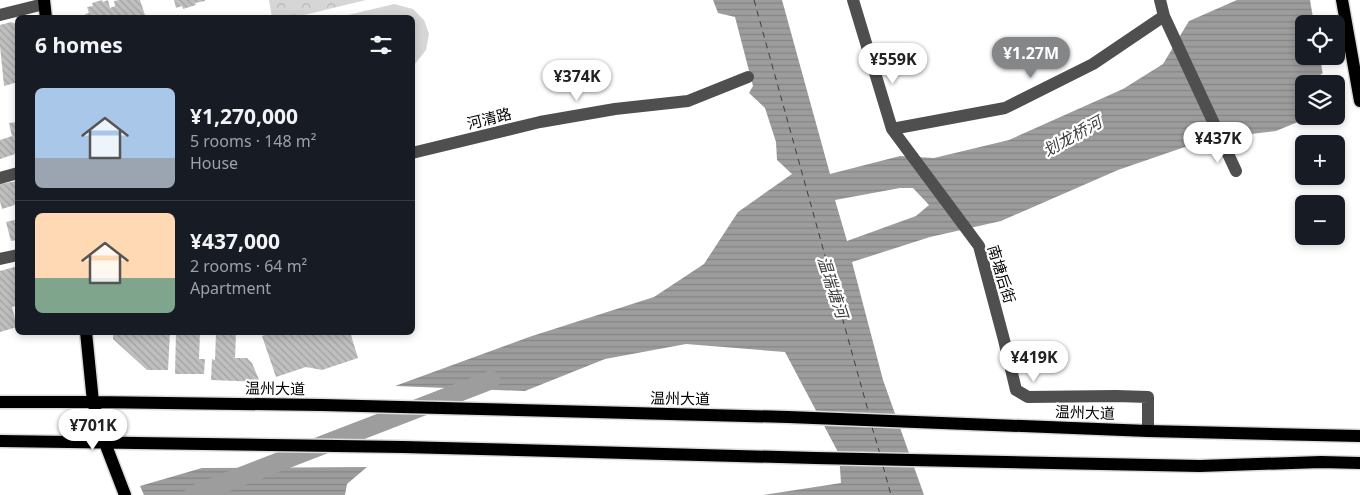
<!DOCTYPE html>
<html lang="en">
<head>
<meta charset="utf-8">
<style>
	:root { --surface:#171b24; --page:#242831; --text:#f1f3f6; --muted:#9ea1a6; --line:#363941; --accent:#858687 }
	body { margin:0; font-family:"Noto Sans","Noto Sans SC",sans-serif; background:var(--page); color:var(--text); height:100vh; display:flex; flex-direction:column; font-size:19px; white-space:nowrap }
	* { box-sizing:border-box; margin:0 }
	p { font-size:16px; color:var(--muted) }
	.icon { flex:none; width:28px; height:28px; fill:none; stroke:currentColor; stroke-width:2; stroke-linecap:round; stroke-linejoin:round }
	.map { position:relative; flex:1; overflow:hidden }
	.details { position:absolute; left:15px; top:15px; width:400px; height:320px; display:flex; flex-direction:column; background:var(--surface); border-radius:8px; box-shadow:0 2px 8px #0003 }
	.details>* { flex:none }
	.buttons { position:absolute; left:1295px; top:15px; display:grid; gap:10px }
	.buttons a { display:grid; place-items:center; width:50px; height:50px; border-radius:8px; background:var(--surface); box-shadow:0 2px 8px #0003; font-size:25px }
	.price { position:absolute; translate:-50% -42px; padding:0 11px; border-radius:18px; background:#fff; color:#222; font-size:16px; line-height:32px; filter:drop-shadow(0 1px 2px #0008) }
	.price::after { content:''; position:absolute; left:50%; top:30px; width:15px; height:11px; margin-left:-8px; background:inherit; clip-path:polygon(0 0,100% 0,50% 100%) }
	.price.active { background:var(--accent); color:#fff }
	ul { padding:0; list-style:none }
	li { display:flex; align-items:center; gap:15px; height:125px; padding:0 20px }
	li+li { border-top:1px solid var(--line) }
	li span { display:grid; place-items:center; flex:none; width:140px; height:100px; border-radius:8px; color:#555 }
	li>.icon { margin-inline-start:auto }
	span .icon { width:60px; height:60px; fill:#fffc; stroke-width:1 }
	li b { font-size:21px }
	h2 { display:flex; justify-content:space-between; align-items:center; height:60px; padding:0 20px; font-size:21px }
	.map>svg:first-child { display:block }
</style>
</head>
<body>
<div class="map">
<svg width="1360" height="495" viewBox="0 0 1360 495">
	<defs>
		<pattern id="forest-crowns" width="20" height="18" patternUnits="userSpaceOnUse" patternTransform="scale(1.25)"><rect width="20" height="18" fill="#d6d6d6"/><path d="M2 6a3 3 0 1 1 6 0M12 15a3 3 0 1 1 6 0" fill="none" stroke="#b6b6b6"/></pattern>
		<pattern id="water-rules" width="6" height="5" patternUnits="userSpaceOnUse" patternTransform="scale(1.25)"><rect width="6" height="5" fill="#9d9d9d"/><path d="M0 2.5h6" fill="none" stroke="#858585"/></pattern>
		<pattern id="building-back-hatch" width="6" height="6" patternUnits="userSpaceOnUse" patternTransform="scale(1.25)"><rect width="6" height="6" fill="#bfbfbf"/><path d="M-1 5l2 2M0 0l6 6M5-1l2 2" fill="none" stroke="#a2a2a2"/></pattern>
	</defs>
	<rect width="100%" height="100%" fill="#fff"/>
	<path fill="#d6d6d6" d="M394,4L413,9L424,20L429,34L426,50L414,65H413L412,18L340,17Z"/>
	<path fill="url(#forest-crowns)" d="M269,0H366L296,17L272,18Z"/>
	<path fill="url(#water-rules)" fill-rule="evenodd" d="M713,0H782L830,174L900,156L934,158L1009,140L1123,89L1163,64L1189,21L1237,0H1360V52L1313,79L1312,84H1304V116H1305V119L1276,131L1208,139L1118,170L1001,221L930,237L852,262L883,380L924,495H763L841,483L839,454L785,352L686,344L605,359L525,391L395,386L529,337L654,297L704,264L738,212L792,174L777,160L776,142L765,108L749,93L753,86L735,17L718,13ZM1304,24H1336V56H1304ZM900,188H913L929,205L916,216L847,241L835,200Z
		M367,467L347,484L345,495H144L140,486L202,468Z"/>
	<path fill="#fff" d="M1310,0H1360V55L1323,76L1320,56H1336V24H1314Z"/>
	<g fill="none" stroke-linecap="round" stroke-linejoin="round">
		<path stroke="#9d9d9d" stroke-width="19" d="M193,495L491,380"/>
		<path stroke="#3e3e3e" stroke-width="1" stroke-dasharray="6 5" stroke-linecap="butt" d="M754,0L869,414
			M872,427L880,454
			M883,466L891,495"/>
	</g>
	<path fill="url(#building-back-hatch)" d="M102,0L103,2L108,0L110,8L115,6L114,1L119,0H140L145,15L138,18H86L85,14L89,13L87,7L93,6L92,3Z
		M174,0H205V1L195,3L196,5L183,9L182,6L176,8Z
		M11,22L18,25V82L4,86L0,46V25Z
		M18,122V153L0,159V140L12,136L9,123Z
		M18,181V204L2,209L0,201V184Z
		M18,219V240L11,241L6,222Z
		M18,266V305L12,307L17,327L0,332V271Z
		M113,332H170L168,370H147L113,339Z
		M176,332H200L199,359H205L204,374H175Z
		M272,332H350L358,358L322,370L306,367L276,377L262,336Z
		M216,333H236L235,358H247L252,363L260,382L211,380L212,359L215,360Z"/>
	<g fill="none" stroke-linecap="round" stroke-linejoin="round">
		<defs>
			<path id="major" d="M44,0L46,18
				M1342,0L1360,101
				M86,332L93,402L105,443L125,495
				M0,402H93L322,405L788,417L1148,431L1360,436
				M0,441L403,447L815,458L1200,466L1321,462L1360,463"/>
		</defs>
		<use href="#major" stroke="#dbdbdb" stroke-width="15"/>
		<path stroke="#4f4f4f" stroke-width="12" d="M853,0L892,129L979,246L1004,340L1016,390L1028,397L1116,396L1148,397V431
			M1160,0L1164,16L1236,171
			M0,15L44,4
			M892,129L1005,108L1093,64L1164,16
			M412,153L540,122L615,109L688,101L748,77
			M0,178L18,173
			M0,259L18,255"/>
		<use href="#major" stroke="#000" stroke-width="12"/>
	</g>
	<g text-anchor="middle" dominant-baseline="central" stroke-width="4.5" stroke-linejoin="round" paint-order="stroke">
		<g font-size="15" fill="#000" stroke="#fff">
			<text transform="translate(489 118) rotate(-14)">河清路</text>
			<text transform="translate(1002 274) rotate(73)">南塘后街</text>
			<text transform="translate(275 388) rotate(1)">温州大道</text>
			<text transform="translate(680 398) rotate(1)">温州大道</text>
			<text transform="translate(1085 412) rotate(2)">温州大道</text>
		</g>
		<g font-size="16" font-style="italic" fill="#3e3e3e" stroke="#fff">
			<text transform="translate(1072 136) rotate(-29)">划龙桥河</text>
			<text transform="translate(833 287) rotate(72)">温瑞塘河</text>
		</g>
	</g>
</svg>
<div class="buttons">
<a><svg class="icon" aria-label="locate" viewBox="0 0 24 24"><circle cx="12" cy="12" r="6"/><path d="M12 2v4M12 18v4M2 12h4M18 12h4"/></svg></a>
<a><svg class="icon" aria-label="layers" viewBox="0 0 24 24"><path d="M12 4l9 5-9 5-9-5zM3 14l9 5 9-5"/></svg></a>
<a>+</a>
<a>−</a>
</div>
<b class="price active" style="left:1031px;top:79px">¥1.27M</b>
<b class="price" style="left:893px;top:85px">¥559K</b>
<b class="price" style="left:577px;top:102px">¥374K</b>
<b class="price" style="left:1218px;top:164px">¥437K</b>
<b class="price" style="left:1034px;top:383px">¥419K</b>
<b class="price" style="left:93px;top:451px">¥701K</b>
<section class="details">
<h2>6 homes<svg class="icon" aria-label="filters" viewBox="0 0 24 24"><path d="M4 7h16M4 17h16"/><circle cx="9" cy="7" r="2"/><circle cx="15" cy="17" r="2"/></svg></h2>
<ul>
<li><span style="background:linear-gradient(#a9c7e8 70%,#9aa5b1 0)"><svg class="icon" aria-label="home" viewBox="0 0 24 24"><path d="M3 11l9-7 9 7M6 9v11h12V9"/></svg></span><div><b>¥1,270,000</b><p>5 rooms · 148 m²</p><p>House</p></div></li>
<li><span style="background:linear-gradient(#ffd9b3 65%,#7fa58c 0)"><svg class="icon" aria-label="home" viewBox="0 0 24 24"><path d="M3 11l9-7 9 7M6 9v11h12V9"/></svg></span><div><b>¥437,000</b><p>2 rooms · 64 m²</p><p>Apartment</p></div></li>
</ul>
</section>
</div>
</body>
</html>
